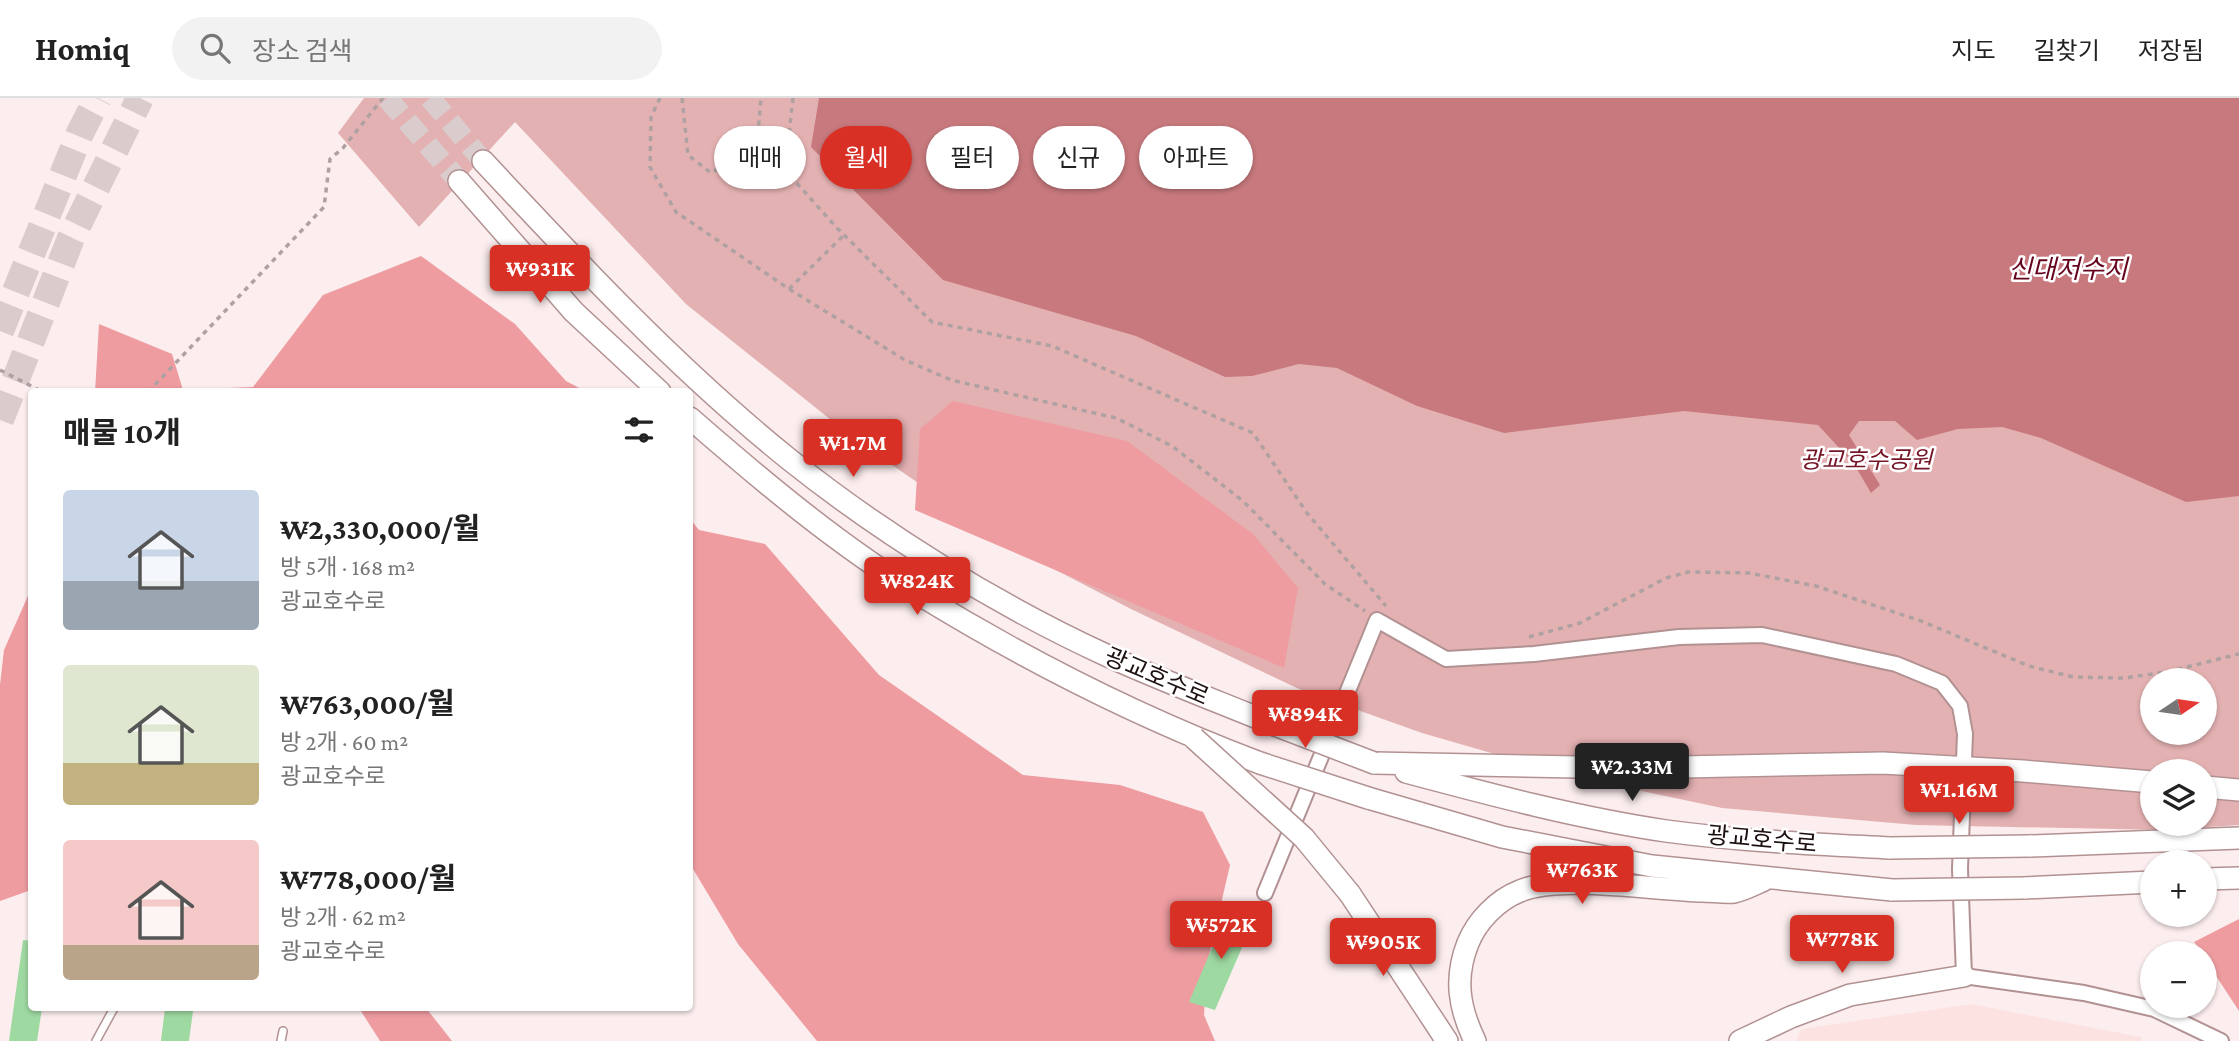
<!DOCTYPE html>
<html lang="ko">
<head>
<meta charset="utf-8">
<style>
	:root { --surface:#fff; --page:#f2f2f2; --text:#222; --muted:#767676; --line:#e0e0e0; --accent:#d93025 }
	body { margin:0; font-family:"Crimson Pro","Noto Sans KR",serif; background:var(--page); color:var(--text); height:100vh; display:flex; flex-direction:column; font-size:26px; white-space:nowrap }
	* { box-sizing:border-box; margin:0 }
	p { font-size:23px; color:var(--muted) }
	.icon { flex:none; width:38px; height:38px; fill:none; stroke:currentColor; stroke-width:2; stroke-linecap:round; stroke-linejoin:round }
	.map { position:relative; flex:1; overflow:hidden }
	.sheet { position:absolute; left:28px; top:290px; width:665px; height:623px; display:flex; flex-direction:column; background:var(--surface); border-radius:7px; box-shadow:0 2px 5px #0004 }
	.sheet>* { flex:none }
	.guide { position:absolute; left:714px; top:28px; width:665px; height:63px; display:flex; gap:14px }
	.needle { width:46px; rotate:77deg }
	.fabs { position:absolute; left:2140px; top:570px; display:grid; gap:14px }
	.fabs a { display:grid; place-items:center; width:77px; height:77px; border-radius:50%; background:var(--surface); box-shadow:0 2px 5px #0004; font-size:35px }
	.price { position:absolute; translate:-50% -60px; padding:0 16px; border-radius:7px; background:var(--accent); color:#fff; font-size:23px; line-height:46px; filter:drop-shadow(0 2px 4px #0008) }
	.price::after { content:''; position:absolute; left:50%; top:42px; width:21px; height:16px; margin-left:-10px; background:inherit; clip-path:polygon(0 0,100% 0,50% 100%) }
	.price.on { background:#222; color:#fff }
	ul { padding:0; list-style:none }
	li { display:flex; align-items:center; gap:21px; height:175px; padding:0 35px }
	li span { display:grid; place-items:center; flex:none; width:196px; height:140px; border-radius:7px; color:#555 }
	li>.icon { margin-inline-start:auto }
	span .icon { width:84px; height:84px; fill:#fffc; stroke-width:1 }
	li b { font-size:30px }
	h2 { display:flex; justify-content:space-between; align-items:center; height:84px; padding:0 35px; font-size:30px }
	.pill { padding:0 24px; border-radius:32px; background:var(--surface); box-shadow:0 2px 5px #0004; font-size:24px; line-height:63px }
	.pill.on { background:var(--accent); color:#fff }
	header { display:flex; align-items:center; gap:42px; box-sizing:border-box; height:98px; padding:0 35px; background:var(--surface); border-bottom:2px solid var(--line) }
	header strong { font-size:33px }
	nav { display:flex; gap:38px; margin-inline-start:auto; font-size:24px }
	.search { width:490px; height:63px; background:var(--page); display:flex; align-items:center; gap:18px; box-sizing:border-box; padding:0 24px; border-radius:38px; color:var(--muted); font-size:26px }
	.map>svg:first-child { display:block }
</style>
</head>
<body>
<header>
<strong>Homiq</strong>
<div class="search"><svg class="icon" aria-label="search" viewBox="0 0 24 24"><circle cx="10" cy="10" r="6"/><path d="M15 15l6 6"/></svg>장소 검색</div>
<nav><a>지도</a><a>길찾기</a><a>저장됨</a></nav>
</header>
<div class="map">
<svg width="2239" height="943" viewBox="0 0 2239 943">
	<rect width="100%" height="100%" fill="#fcedee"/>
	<path fill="#fde2e2" d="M1971,906L2141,939L2142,943H1796L1801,931Z"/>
	<path fill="#e4b1b2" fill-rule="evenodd" d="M364,0H2239V727L2164,732L1916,727L1722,710L1571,678L1422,635L1299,591L1131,511L1008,447L856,342L686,206L515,24L419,129L338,35ZM2152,583H2205V635H2152ZM2152,674H2205V726H2152Z"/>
	<path fill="#ee9ca0" d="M421,158L515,226L566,283L587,294H95L99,226L172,256L183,292L253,289L323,197Z
		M953,303L1127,343L1253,436L1298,490L1284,570L915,412L920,331Z
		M690,421L699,432L765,446L879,577L1023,677L1120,687L1203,714L1230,767L1207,866L1204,917L1215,943H817L738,846L690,766Z
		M31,491V792L0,803V587L4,552Z
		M2239,821V913L2205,861V856L2194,844Z
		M359,910H426L452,943H380Z"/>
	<path fill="#c7797d" d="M819,0H2239V398L2186,404L2041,340L2002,329L1958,331L1917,342L1895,323H1859L1849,337L1880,387L1871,395L1854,366L1818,327L1684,313L1504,335L1417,308L1337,270L1299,266L1252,278L1225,279L1136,238L943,182L811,49Z"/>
	<path fill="#9fd9a2" d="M1228,812L1253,824L1215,912L1189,904Z
		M23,842L32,843V910H42L37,943H9Z
		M165,910L193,913L189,943H161Z"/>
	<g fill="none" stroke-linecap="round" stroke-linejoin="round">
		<path stroke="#dacccd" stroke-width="21" stroke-dasharray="21 10" stroke-linecap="butt" d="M387,0L459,83
			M430,0L483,63"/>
		<path stroke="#dacccd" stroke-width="28" stroke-dasharray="28 14" stroke-linecap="butt" d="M0,233L80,35L98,0
			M0,322L71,140L140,0"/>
		<defs>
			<path id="lane" d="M96,943L114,910
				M281,943L283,933"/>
			<path id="street" d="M1265,795L1377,522L1446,561L1534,556L1679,539L1762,537L1896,566L1942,585L1960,608L1965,636L1960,771L1964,878L2084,895L2154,911L2221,943"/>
			<path id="secondary" d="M483,63C580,167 678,272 790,362C884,437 999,508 1108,558C1163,583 1219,604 1275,627
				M459,83L574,214L660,294
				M690,320C761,382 836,445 917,495C1026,562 1140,620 1260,665
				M1374,665L1632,670L1883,665L2023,673L2152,684
				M1406,674C1492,697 1578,720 1666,733C1740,743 1815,746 1890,750
				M2205,689L2239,692
				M1368,700L1502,739L1652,768L1892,792
				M2029,748L2239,740
				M2205,781L2239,780
				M2024,790L2152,784
				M1350,796L1447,943
				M1475,943C1459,910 1454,880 1468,845C1477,823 1497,802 1520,793C1559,776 1656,792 1702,793C1712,793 1724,795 1734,794C1744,792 1755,786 1764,782
				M1740,943L1791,919L1850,897L1964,878"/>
		</defs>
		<use href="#lane" stroke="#b29192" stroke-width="10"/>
		<use href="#street" stroke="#b29192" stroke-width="18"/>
		<use href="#secondary" stroke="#b29192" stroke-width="24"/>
		<path stroke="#afa1a2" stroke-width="3.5" stroke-dasharray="5 5" stroke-linecap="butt" d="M660,0L651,19L650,69L676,114L789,191L905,262L951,282L1116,320L1172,348L1243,403L1325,486L1365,513
			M682,0L688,57L711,75L757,47L761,0
			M793,0L785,72L837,130L932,224L1052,248L1253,335L1307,415L1386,508
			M789,191L844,137
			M0,272L43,294
			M148,294L324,109L330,61L343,50L383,0
			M1529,539L1580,525L1666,480L1688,474L1749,475L1816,488L1921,523L2029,568L2073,579L2124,580L2167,574L2239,556"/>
		<use href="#lane" stroke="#fff" stroke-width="7"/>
		<use href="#street" stroke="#fff" stroke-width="14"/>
		<use href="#secondary" stroke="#fff" stroke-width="21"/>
		<defs>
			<path id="secondary-bridge" d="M1275,627L1374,665
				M1194,640L1304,740L1350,796
				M1260,665L1368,700
				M1890,750L2029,748
				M1892,792L2024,790"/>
		</defs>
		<use href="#secondary-bridge" stroke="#b29192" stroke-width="24" stroke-linecap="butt"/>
		<use href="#secondary-bridge" stroke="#fff" stroke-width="21"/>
	</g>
	<g text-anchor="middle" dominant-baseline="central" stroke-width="5" stroke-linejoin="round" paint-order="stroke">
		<g font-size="24" font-style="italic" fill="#741526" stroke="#fff">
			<text x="1866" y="361">광교호수공원</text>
		</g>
		<g font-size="24" fill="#1c1010" stroke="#fff">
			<text transform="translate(1157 578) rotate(23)">광교호수로</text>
			<text transform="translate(1762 741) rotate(5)">광교호수로</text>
		</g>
		<g font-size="26" font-style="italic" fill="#66031c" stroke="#fff">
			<text x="2068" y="171">신대저수지</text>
		</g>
	</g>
</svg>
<div class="fabs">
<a><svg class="needle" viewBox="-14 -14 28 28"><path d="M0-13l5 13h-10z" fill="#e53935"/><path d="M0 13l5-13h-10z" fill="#767676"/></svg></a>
<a><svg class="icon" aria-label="layers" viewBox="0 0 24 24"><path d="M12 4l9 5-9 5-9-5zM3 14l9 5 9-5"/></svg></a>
<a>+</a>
<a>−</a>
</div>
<b class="price" style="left:540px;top:207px">₩931K</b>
<b class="price" style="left:853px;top:381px">₩1.7M</b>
<b class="price" style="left:917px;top:519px">₩824K</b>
<b class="price" style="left:1305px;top:652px">₩894K</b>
<b class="price on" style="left:1632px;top:705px">₩2.33M</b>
<b class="price" style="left:1959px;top:728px">₩1.16M</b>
<b class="price" style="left:1582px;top:808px">₩763K</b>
<b class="price" style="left:1221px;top:863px">₩572K</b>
<b class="price" style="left:1842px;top:877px">₩778K</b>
<b class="price" style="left:1383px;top:880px">₩905K</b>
<div class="guide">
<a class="pill">매매</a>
<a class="pill on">월세</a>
<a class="pill">필터</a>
<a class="pill">신규</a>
<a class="pill">아파트</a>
</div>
<section class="sheet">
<h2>매물 10개<svg class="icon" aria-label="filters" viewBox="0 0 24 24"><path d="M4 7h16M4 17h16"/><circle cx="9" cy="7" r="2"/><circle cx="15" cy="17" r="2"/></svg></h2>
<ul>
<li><span style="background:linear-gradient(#c9d6e8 65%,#9aa5b1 0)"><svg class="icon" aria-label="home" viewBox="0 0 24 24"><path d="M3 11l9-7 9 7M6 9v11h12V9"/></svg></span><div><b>₩2,330,000/월</b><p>방 5개 · 168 m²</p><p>광교호수로</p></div></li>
<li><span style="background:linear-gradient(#dfe7d0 70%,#c2b280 0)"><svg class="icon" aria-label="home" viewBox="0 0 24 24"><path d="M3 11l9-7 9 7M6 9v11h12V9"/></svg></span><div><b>₩763,000/월</b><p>방 2개 · 60 m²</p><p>광교호수로</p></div></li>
<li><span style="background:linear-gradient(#f6c9c9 75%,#b9a48a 0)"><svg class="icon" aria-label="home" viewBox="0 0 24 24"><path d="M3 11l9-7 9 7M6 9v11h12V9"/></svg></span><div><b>₩778,000/월</b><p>방 2개 · 62 m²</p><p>광교호수로</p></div></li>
</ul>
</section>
</div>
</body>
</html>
